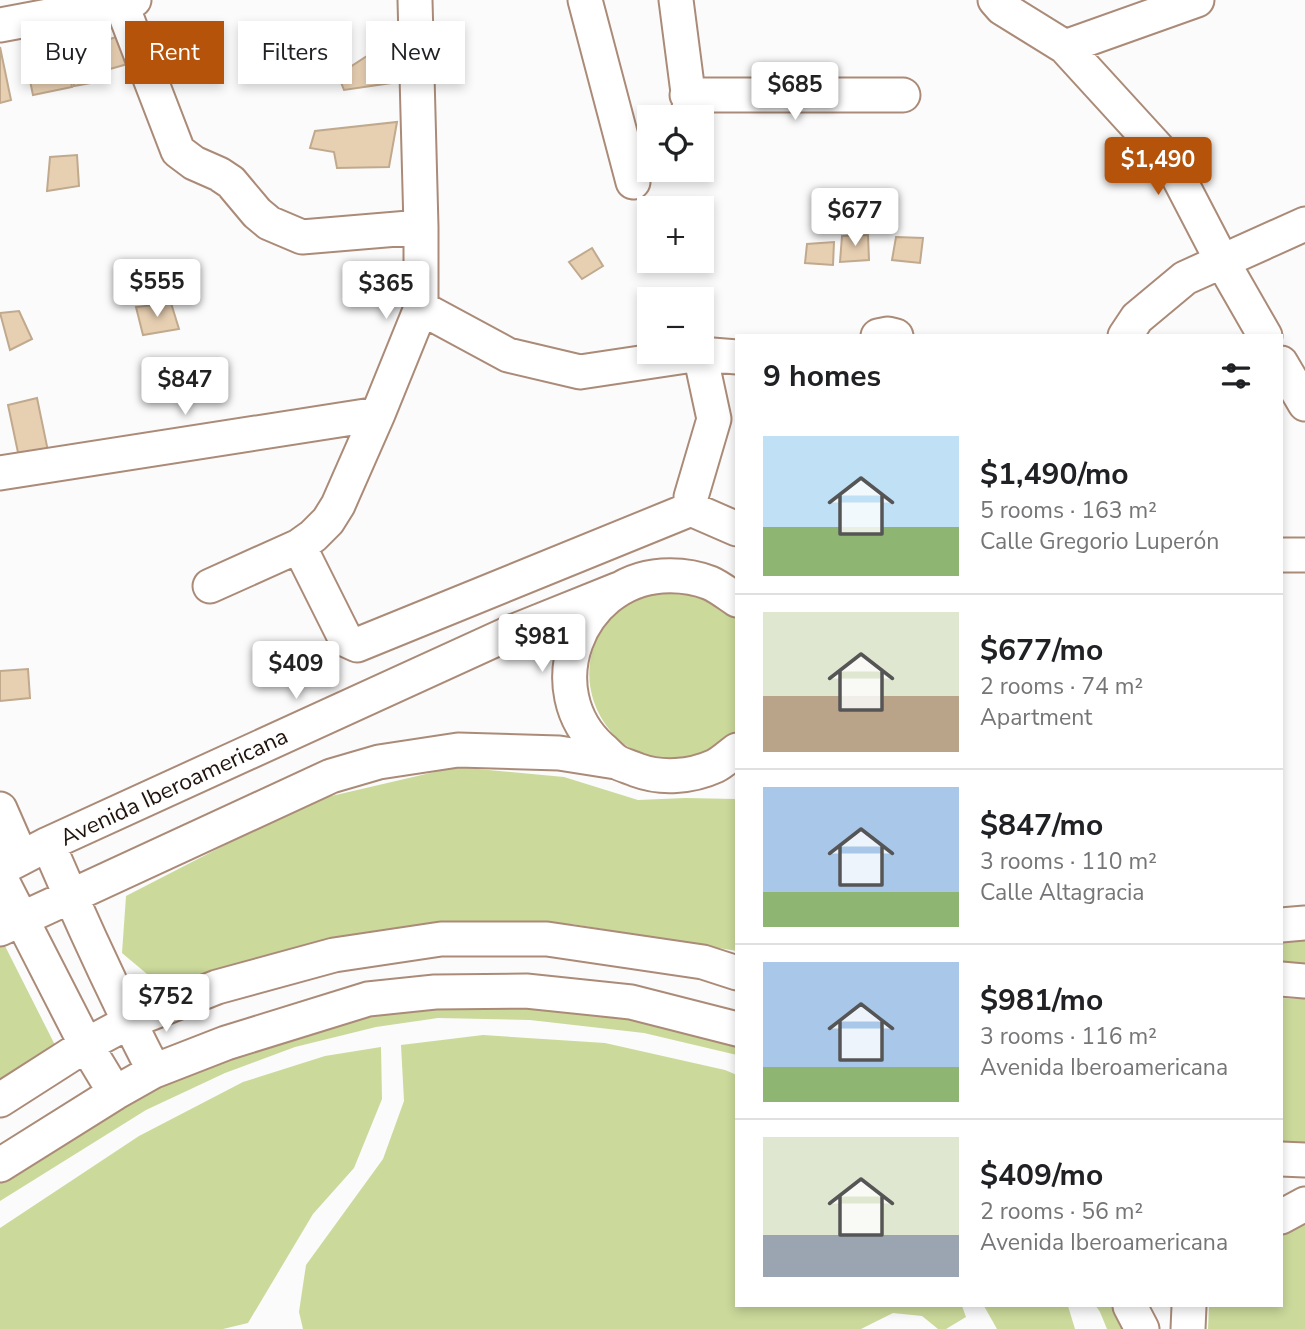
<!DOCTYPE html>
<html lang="en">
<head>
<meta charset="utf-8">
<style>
	:root { --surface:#fff; --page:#f2f2f2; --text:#202124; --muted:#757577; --line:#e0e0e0; --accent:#b45309 }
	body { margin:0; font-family:"Nunito Sans",sans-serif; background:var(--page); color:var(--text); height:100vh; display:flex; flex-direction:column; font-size:26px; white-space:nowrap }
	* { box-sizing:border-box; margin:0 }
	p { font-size:23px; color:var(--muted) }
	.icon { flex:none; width:38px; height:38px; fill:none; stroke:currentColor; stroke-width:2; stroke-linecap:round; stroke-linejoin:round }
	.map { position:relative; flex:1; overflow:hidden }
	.panel { position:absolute; left:735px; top:334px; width:548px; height:973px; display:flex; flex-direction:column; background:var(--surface); border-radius:0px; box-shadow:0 4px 10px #0003 }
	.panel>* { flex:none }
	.guide { position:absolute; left:21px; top:21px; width:609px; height:63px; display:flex; gap:14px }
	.controls { position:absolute; left:637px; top:105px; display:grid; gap:14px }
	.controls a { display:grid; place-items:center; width:77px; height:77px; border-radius:0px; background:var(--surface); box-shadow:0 4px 10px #0003; font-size:35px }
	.price { position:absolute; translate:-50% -60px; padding:0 16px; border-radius:7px; background:#fff; color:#222; font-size:23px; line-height:46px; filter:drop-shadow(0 2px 4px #0008) }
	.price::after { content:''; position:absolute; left:50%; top:42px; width:21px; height:16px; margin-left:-10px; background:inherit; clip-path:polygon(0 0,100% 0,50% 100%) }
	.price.on { background:var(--accent); color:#fff }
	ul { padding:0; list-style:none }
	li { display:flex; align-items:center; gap:21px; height:175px; padding:0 28px }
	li+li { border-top:2px solid var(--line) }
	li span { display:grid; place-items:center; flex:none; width:196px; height:140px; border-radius:0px; color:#555 }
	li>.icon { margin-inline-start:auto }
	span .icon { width:84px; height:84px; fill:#fffc; stroke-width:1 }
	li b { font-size:30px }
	h2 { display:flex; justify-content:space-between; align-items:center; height:84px; padding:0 28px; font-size:30px }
	.pill { padding:0 24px; border-radius:0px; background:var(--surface); box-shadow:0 4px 10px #0003; font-size:24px; line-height:63px }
	.pill.on { background:var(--accent); color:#fff }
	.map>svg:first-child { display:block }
</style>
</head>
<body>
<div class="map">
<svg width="1305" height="1329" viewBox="0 0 1305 1329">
	<rect width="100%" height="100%" fill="#fbfbfb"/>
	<path fill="#cbd99b" d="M668,590C700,594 714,596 737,619V733C723,744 709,755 691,759C608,775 555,672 615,614C630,600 650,595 668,590Z
		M456,767L564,777L638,800L685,798L737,799V951L572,924L427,923L295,947L166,990L122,953L126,896L310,801Z
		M1305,933V967L1281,968V935Z
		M3,942L55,1045L0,1080V943Z
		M1281,998L1305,999V1143L1281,1142Z
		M464,1005L554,1007L641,1016L737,1040V1055L644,1033L530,1020L438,1018L376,1027L295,1047L225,1073L146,1110L0,1201V1181L139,1095L218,1056L373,1014Z
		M483,1035L605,1043L725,1070L737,1075V1306H962L966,1317L946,1329H938L922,1316L893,1313L861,1329H303L299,1312L306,1265L383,1159L404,1101L401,1045Z
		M381,1047L382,1099L354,1168L313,1214L248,1323L223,1329H0V1228L139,1136L243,1082L325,1056Z
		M1305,1218V1329H1208L1209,1306H1281V1232Z
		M984,1306H1068L1075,1329H997Z
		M1096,1306H1115L1125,1329H1107L1100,1312Z"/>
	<path fill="#e7cfb2" stroke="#c0a98d" stroke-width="2" d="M61,34L72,87L33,95L22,43Z
		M92,34L102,81L74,86L65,40Z
		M119,36L131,63L103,71L98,43Z
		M0,47L11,100L0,103Z
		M398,53L391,83L344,90L338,75L367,56Z
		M397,122L389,167L337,168L334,152L310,148L315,131Z
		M77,155L79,186L47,191L50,157Z
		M868,235L869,260L840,262L842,236Z
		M896,237L923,238L920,263L892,260Z
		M834,242L833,265L805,263L807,244Z
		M592,248L603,266L582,279L569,262Z
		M171,303L179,329L143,335L136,307Z
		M19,311L32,339L10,350L0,313Z
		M37,398L49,456L20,462L8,405Z
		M28,669L30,698L0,701V671Z"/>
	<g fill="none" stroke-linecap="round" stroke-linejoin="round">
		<defs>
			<path id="minor" d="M585,0L633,182
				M676,0L691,116
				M995,0L1002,8L1065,47L1197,0
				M121,3L178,151L194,163L219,174L231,182L257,213L269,223L302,237L421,227
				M0,25L134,0
				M1065,47L1171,163L1222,261L1265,336
				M687,95H903
				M421,308L508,355L580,372L700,354L737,357
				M878,336L888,334L896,336
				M1125,336L1137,318L1185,278L1305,224
				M1281,363L1305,404
				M0,473L378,414
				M691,509V497L714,419L700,354
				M299,546L346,640L357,645L691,509L737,529
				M1281,555H1305
				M210,586L299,546L313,536L328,521L338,505L378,414L421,308V227L415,0
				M737,600C728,594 719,587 710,583C695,577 678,575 662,576C578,582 537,690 601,748C606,752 611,758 617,762C622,765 630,767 637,770C661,779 691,777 715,766C723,762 730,755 737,750
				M0,809L21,857
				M48,844C81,921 116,997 154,1071
				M0,869L48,844L512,632L619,589
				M0,877L86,1045L115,1093
				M1281,925L1305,923
				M0,929L331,776L379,762L458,750L559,753L616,762
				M1281,979L1305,981
				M0,1100L86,1045L129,1022L217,987L334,955L441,939H547L703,962L737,973
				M1281,1159L1305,1160
				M0,1165L115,1093L154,1071L226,1043L368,999L435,992L526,991L631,1002L737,1029
				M1281,1217L1305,1204
				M1130,1306L1142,1329
				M1188,1329L1189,1306"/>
		</defs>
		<use href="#minor" stroke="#ab8b78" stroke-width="37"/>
		<use href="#minor" stroke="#fff" stroke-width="33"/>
	</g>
	<g text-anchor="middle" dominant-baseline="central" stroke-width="7" stroke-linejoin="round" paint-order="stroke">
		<g font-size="23" fill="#20140d" stroke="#fff">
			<text transform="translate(174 787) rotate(-25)">Avenida Iberoamericana</text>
		</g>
	</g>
</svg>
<div class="controls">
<a><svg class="icon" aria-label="locate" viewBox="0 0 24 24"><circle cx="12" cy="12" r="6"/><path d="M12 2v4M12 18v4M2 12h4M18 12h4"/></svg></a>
<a>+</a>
<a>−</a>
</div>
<b class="price" style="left:795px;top:122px">$685</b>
<b class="price on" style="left:1158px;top:197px">$1,490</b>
<b class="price" style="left:855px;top:248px">$677</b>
<b class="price" style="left:157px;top:319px">$555</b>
<b class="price" style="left:386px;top:321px">$365</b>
<b class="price" style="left:185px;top:417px">$847</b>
<b class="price" style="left:542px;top:674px">$981</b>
<b class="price" style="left:296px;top:701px">$409</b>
<b class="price" style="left:166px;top:1034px">$752</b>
<div class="guide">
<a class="pill">Buy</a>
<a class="pill on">Rent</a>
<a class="pill">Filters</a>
<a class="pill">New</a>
</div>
<section class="panel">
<h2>9 homes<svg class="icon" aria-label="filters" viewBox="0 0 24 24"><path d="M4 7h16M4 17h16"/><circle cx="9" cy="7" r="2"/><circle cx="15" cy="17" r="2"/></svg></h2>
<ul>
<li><span style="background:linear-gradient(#bfe0f5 65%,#8fb573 0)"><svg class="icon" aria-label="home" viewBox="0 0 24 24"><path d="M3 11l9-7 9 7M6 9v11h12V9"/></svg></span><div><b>$1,490/mo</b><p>5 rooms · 163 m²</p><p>Calle Gregorio Luperón</p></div></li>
<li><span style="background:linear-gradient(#dfe7d0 60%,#b9a48a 0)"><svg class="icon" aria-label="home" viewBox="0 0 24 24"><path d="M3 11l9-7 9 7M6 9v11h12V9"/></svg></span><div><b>$677/mo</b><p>2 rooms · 74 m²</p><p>Apartment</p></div></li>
<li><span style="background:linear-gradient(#a9c7e8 75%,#8fb573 0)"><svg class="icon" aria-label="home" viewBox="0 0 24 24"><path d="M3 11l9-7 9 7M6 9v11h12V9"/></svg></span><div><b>$847/mo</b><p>3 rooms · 110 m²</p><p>Calle Altagracia</p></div></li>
<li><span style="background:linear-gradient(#a9c7e8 75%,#8fb573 0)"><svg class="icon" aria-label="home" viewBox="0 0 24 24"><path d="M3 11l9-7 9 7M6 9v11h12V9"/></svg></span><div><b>$981/mo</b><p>3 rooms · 116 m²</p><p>Avenida Iberoamericana</p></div></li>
<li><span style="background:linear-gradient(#dfe7d0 70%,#9aa5b1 0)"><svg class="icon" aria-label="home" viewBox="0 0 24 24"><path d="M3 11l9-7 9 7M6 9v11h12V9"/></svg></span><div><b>$409/mo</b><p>2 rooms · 56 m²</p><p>Avenida Iberoamericana</p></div></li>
</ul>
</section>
</div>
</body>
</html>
